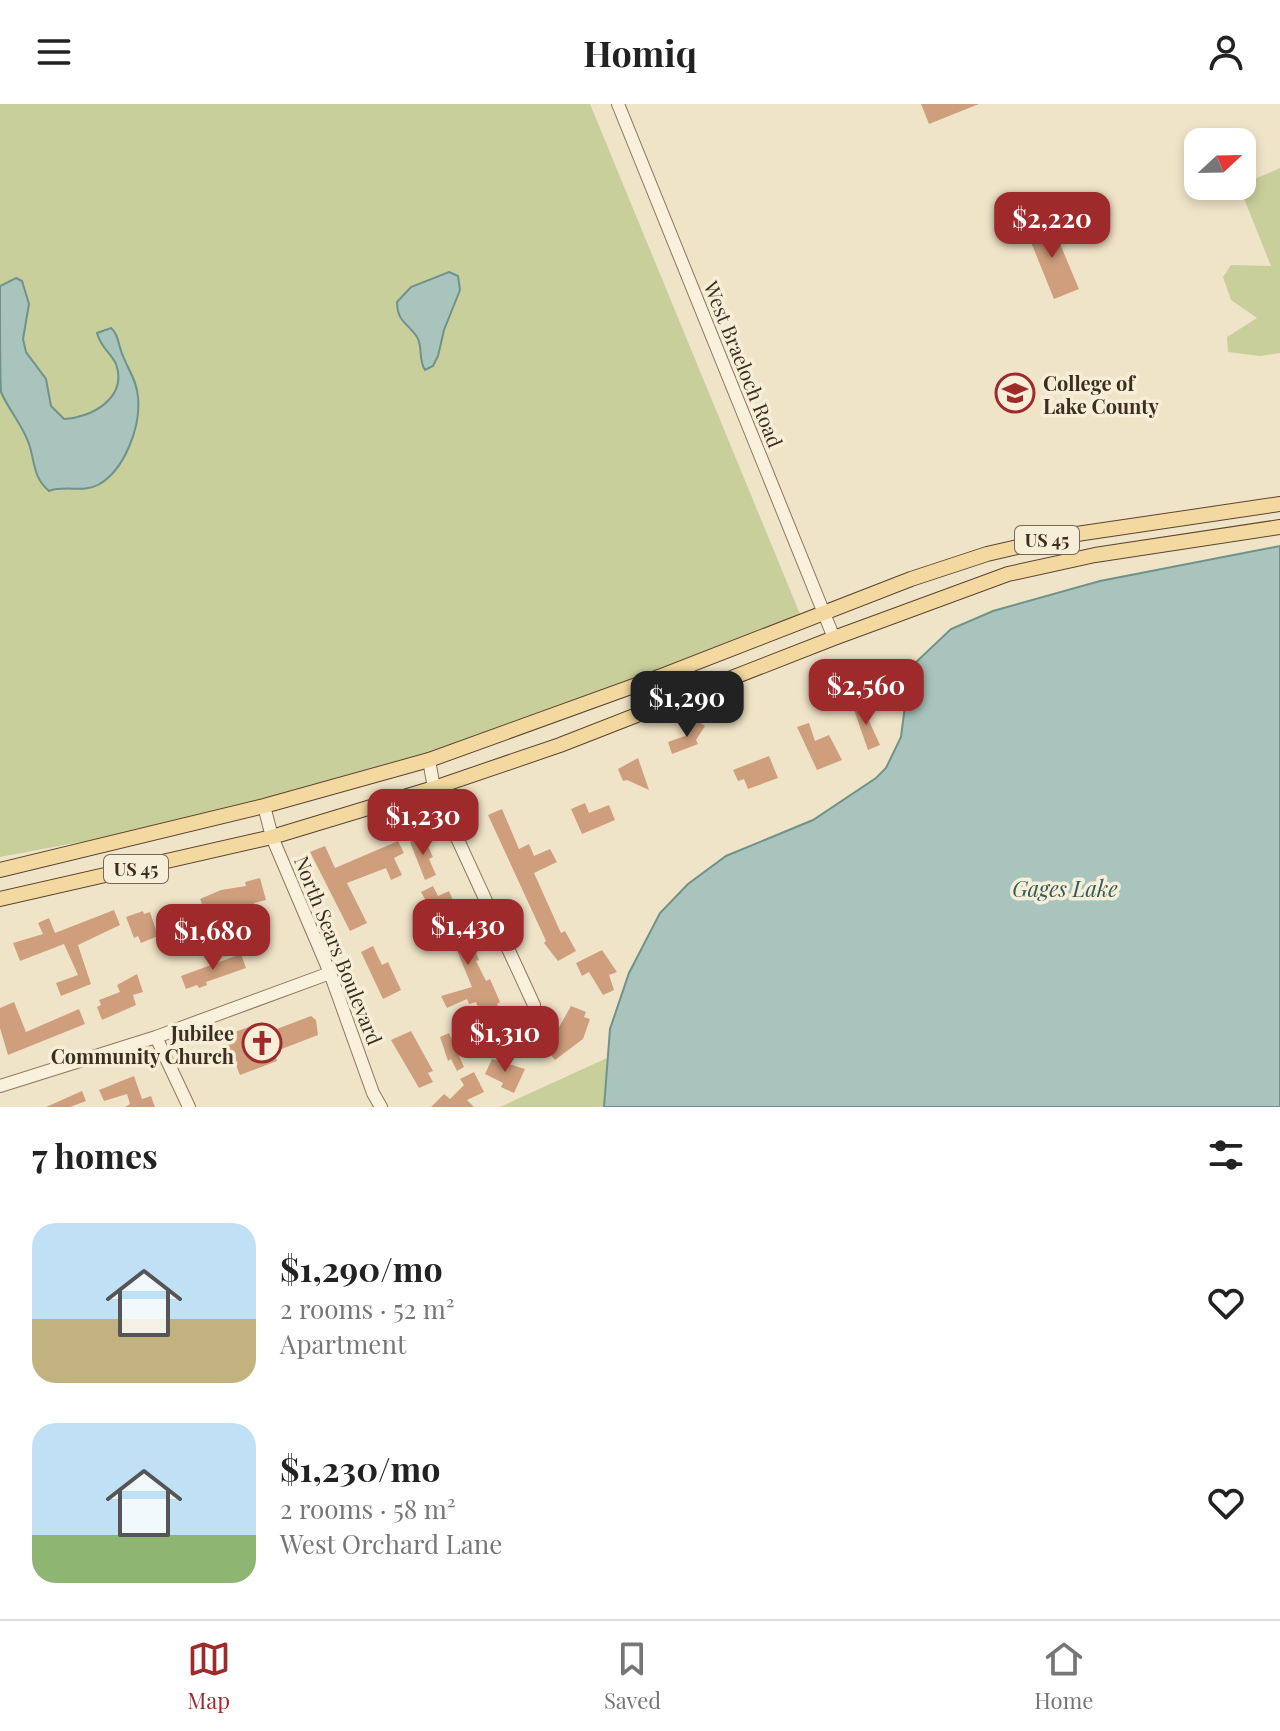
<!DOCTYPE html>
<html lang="en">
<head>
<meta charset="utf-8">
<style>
	:root { --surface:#fff; --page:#f2f2f2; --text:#222; --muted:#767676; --line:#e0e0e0; --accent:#9e2a2b }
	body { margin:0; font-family:"Playfair Display",serif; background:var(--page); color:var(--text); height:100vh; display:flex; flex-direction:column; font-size:30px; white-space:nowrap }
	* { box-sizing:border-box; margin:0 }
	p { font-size:26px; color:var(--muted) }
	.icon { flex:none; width:44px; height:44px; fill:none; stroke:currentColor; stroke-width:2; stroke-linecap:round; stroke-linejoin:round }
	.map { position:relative; height:1003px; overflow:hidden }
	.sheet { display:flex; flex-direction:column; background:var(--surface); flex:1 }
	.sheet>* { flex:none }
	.needle { width:52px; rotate:68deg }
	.buttons { position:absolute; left:1184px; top:24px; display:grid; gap:16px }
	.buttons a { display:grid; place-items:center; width:72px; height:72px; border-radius:16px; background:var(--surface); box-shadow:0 4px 12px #0003; font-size:40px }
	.price { position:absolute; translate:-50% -68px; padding:0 18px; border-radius:16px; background:var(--accent); color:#fff; font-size:26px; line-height:52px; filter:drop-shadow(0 2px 4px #0008) }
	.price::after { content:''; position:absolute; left:50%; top:48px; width:24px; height:18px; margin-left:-12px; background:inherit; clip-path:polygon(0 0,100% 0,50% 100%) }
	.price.current { background:#222; color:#fff }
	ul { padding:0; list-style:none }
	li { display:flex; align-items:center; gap:24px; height:200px; padding:0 32px }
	li span { display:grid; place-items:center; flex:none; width:224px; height:160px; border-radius:24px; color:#555 }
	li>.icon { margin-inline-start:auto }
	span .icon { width:96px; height:96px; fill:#fffc; stroke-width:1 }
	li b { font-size:34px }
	h2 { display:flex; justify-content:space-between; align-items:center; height:96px; padding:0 32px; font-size:34px }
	header { display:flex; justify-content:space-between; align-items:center; height:104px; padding:0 32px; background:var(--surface); font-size:36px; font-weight:700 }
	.tabs { display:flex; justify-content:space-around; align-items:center; height:112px; border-top:2px solid var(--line); background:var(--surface); font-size:22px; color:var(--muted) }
	.tabs a { display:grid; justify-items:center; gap:4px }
	.tabs .current { color:var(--accent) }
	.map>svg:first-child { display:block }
</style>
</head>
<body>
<header><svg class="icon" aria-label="menu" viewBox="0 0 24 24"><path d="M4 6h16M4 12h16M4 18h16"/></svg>Homiq<svg class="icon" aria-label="person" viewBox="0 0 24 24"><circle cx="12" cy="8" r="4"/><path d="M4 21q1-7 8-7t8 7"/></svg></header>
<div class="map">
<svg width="1280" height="1003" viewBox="0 0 1280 1003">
	<rect width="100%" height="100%" fill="#f0e4c8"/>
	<path fill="#c9cf9b" d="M0,0H590L800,510L416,658L246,707L0,753Z
		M1280,64V249L1260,252L1228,248L1227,233L1257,214L1231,196L1223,173L1231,161L1271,162L1239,82Z
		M607,954L604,1003H500Z"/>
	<path fill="#a9c4bc" stroke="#6f938a" stroke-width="2" d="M449,168L458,172L460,186L444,226L438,252L433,262L425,266C418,256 423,242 417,233C408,219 397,218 397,198L411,183Z
		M16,174L22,177L29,200L23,235L26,248L46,275L51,302L64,315C91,314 128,294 116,260C111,249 101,244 97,229L111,224C119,230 118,242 123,252C128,265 137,277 138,293C141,322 125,366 98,381C83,389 65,381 49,387C34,374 35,361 30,343C24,322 9,307 1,288C0,276 0,200 0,182Z
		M1280,442V1003H604L610,925L629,869L660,809L688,780L726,752L813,716L876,674L886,664L901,633L909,571L914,560L951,525L993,507L1100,477Z"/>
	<path fill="#cf9f7d" d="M921,0H979L929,20Z
		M1050,116L1079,185L1054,195L1026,126Z
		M860,597L880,641L868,646L852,600Z
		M695,616L705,622L696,636L698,640L672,650L668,638L685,632Z
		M809,619L815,637L829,631L842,656L817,666L797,623Z
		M769,652L778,674L748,685L744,675L738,677L733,666Z
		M638,654L649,686L627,676L623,677L618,665Z
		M585,699L589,709L609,701L615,716L582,730L571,705Z
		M502,705L519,745L529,740L534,752L550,745L557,758L534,769L561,829L565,827L576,847L558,857L544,839L546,837L488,711Z
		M423,732L433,753L429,755L436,771L425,776L410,738Z
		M398,737L404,749L394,754L402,771L391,776L386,764L347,779L367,819L350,827L310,748L325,742L335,764Z
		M260,774L266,796L254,799L256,806L252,807L260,830L247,834L245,829L229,835L215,805L202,811L198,801L202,800L200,795L221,786L246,782L245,778Z
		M433,782L438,792L449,787L479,856L476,857L486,877L490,875L500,898L497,900L509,926L488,936L478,916L482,914L476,898L469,900L467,895L447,904L441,892L472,883L442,810L435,813L421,788Z
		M114,806L120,821L78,841L91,880L61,892L56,879L78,871L64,840L20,857L13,839L43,830L38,819L49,814L55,829Z
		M143,807L144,810L150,808L158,832L141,839L138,832L134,834L126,813Z
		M373,842L382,861L388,858L401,886L383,895L361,848Z
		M602,846L617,868L609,871L614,886L603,891L589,868L582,872L576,859Z
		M241,850L246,864L206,878L207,881L199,884L197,881L186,885L181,872Z
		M137,870L143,888L133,891L136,901L102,916L97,903L101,901L99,896L120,888L117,881Z
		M14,898L26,928L79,905L85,920L8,951L0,924V904Z
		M571,902L586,908L584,913L590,915L583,935L555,956L542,940L558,925Z
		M311,912L316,916L318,931L274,948L277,957L240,971L224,932L257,920L261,931Z
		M411,927L433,967L428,969L433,978L419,984L391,936Z
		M449,929L464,963L457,967L451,955L448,957L440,933Z
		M492,955L525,965L514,989L501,983L503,979L485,970Z
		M474,968L484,988L467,996L474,1003H431L444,990L450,995L464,981L460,975Z
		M134,972L142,995L151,992L155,1003H125L130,1000L127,990L104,997L99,986Z
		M82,987L86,997L70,1003H46Z"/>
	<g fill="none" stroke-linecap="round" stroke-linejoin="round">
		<defs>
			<path id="minor" d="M618,0L834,534
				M429,656L434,684L534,901
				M264,702L272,733L330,869L373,989L381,1003
				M156,933L189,1003
				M0,982L156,933L330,869"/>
			<path id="major" d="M0,766L264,702L429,656L664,571L911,475L987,450L1070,431L1280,400
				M0,795L272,733L434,684L560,641L834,534L1008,470L1095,451L1280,423"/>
		</defs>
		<use href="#minor" stroke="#8d765c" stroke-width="14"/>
		<use href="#major" stroke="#5b4430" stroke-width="16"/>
		<use href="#minor" stroke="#faf1dc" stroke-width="12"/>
		<use href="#major" stroke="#f3d9a0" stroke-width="14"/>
	</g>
	<defs>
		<symbol id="university-ring" viewBox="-11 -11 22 22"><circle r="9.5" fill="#f7eed8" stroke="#9e2a2b" stroke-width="1.5"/><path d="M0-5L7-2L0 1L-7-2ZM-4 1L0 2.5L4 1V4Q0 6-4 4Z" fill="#9e2a2b"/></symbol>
		<symbol id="church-ring" viewBox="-11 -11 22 22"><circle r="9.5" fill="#f7eed8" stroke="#9e2a2b" stroke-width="1.5"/><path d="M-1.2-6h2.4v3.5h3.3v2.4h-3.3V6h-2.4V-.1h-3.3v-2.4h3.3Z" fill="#9e2a2b"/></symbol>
	</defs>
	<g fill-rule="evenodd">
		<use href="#university-ring" x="993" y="267" width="44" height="44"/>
		<use href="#church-ring" x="240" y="917" width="44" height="44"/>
	</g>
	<g text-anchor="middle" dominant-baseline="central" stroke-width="7" stroke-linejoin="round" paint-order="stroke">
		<g fill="#f7eed8" stroke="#756857" stroke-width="2">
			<rect x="1015" y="422" width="64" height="28" rx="6"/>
			<rect x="104" y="751" width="64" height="28" rx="6"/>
		</g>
		<g font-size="18" font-weight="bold" fill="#3d2e20">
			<text x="1047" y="436">US 45</text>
			<text x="136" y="765">US 45</text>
		</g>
		<g font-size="20" fill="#3d2e20" stroke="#f7eed8">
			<text transform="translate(744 260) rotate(68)">West Braeloch Road</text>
			<text transform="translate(339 846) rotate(68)">North Sears Boulevard</text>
		</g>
		<g font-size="20" font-weight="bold" fill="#3d2e20" stroke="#f7eed8" text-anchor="start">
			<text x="1043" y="278">College of<tspan x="1043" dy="23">Lake County</tspan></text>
			<text x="234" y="928" text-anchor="end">Jubilee<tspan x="234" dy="23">Community Church</tspan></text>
		</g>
		<g font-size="22" font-style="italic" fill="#2f5d5a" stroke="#f7eed8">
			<text x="1065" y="784">Gages Lake</text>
		</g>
	</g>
</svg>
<div class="buttons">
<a><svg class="needle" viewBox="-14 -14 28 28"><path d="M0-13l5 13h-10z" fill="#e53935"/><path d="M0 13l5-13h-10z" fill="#767676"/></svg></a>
</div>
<b class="price" style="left:1052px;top:156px">$2,220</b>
<b class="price" style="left:866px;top:623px">$2,560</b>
<b class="price current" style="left:687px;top:635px">$1,290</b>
<b class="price" style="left:423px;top:753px">$1,230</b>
<b class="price" style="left:468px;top:863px">$1,430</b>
<b class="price" style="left:213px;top:868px">$1,680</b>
<b class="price" style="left:505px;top:970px">$1,310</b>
</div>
<section class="sheet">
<h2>7 homes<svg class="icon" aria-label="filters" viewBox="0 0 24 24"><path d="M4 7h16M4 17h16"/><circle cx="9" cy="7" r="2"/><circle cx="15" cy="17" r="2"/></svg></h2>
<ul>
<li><span style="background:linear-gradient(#bfe0f5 60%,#c2b280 0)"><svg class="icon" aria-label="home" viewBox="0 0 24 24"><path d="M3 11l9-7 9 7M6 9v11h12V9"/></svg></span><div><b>$1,290/mo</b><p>2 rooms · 52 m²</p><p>Apartment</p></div><svg class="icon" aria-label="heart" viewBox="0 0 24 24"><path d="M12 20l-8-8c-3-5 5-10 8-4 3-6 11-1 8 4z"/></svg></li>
<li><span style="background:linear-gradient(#bfe0f5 70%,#8fb573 0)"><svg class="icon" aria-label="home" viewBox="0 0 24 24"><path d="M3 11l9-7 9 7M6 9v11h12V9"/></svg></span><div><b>$1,230/mo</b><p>2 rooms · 58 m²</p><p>West Orchard Lane</p></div><svg class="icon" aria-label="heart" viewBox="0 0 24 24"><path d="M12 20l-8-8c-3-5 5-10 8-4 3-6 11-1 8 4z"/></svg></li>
</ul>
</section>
<nav class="tabs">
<a class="current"><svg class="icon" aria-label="map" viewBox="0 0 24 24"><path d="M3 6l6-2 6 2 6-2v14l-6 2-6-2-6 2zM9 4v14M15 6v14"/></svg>Map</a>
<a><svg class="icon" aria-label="saved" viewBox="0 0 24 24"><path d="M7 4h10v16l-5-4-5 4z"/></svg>Saved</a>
<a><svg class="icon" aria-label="home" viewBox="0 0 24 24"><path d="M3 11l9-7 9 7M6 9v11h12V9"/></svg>Home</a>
</nav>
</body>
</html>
